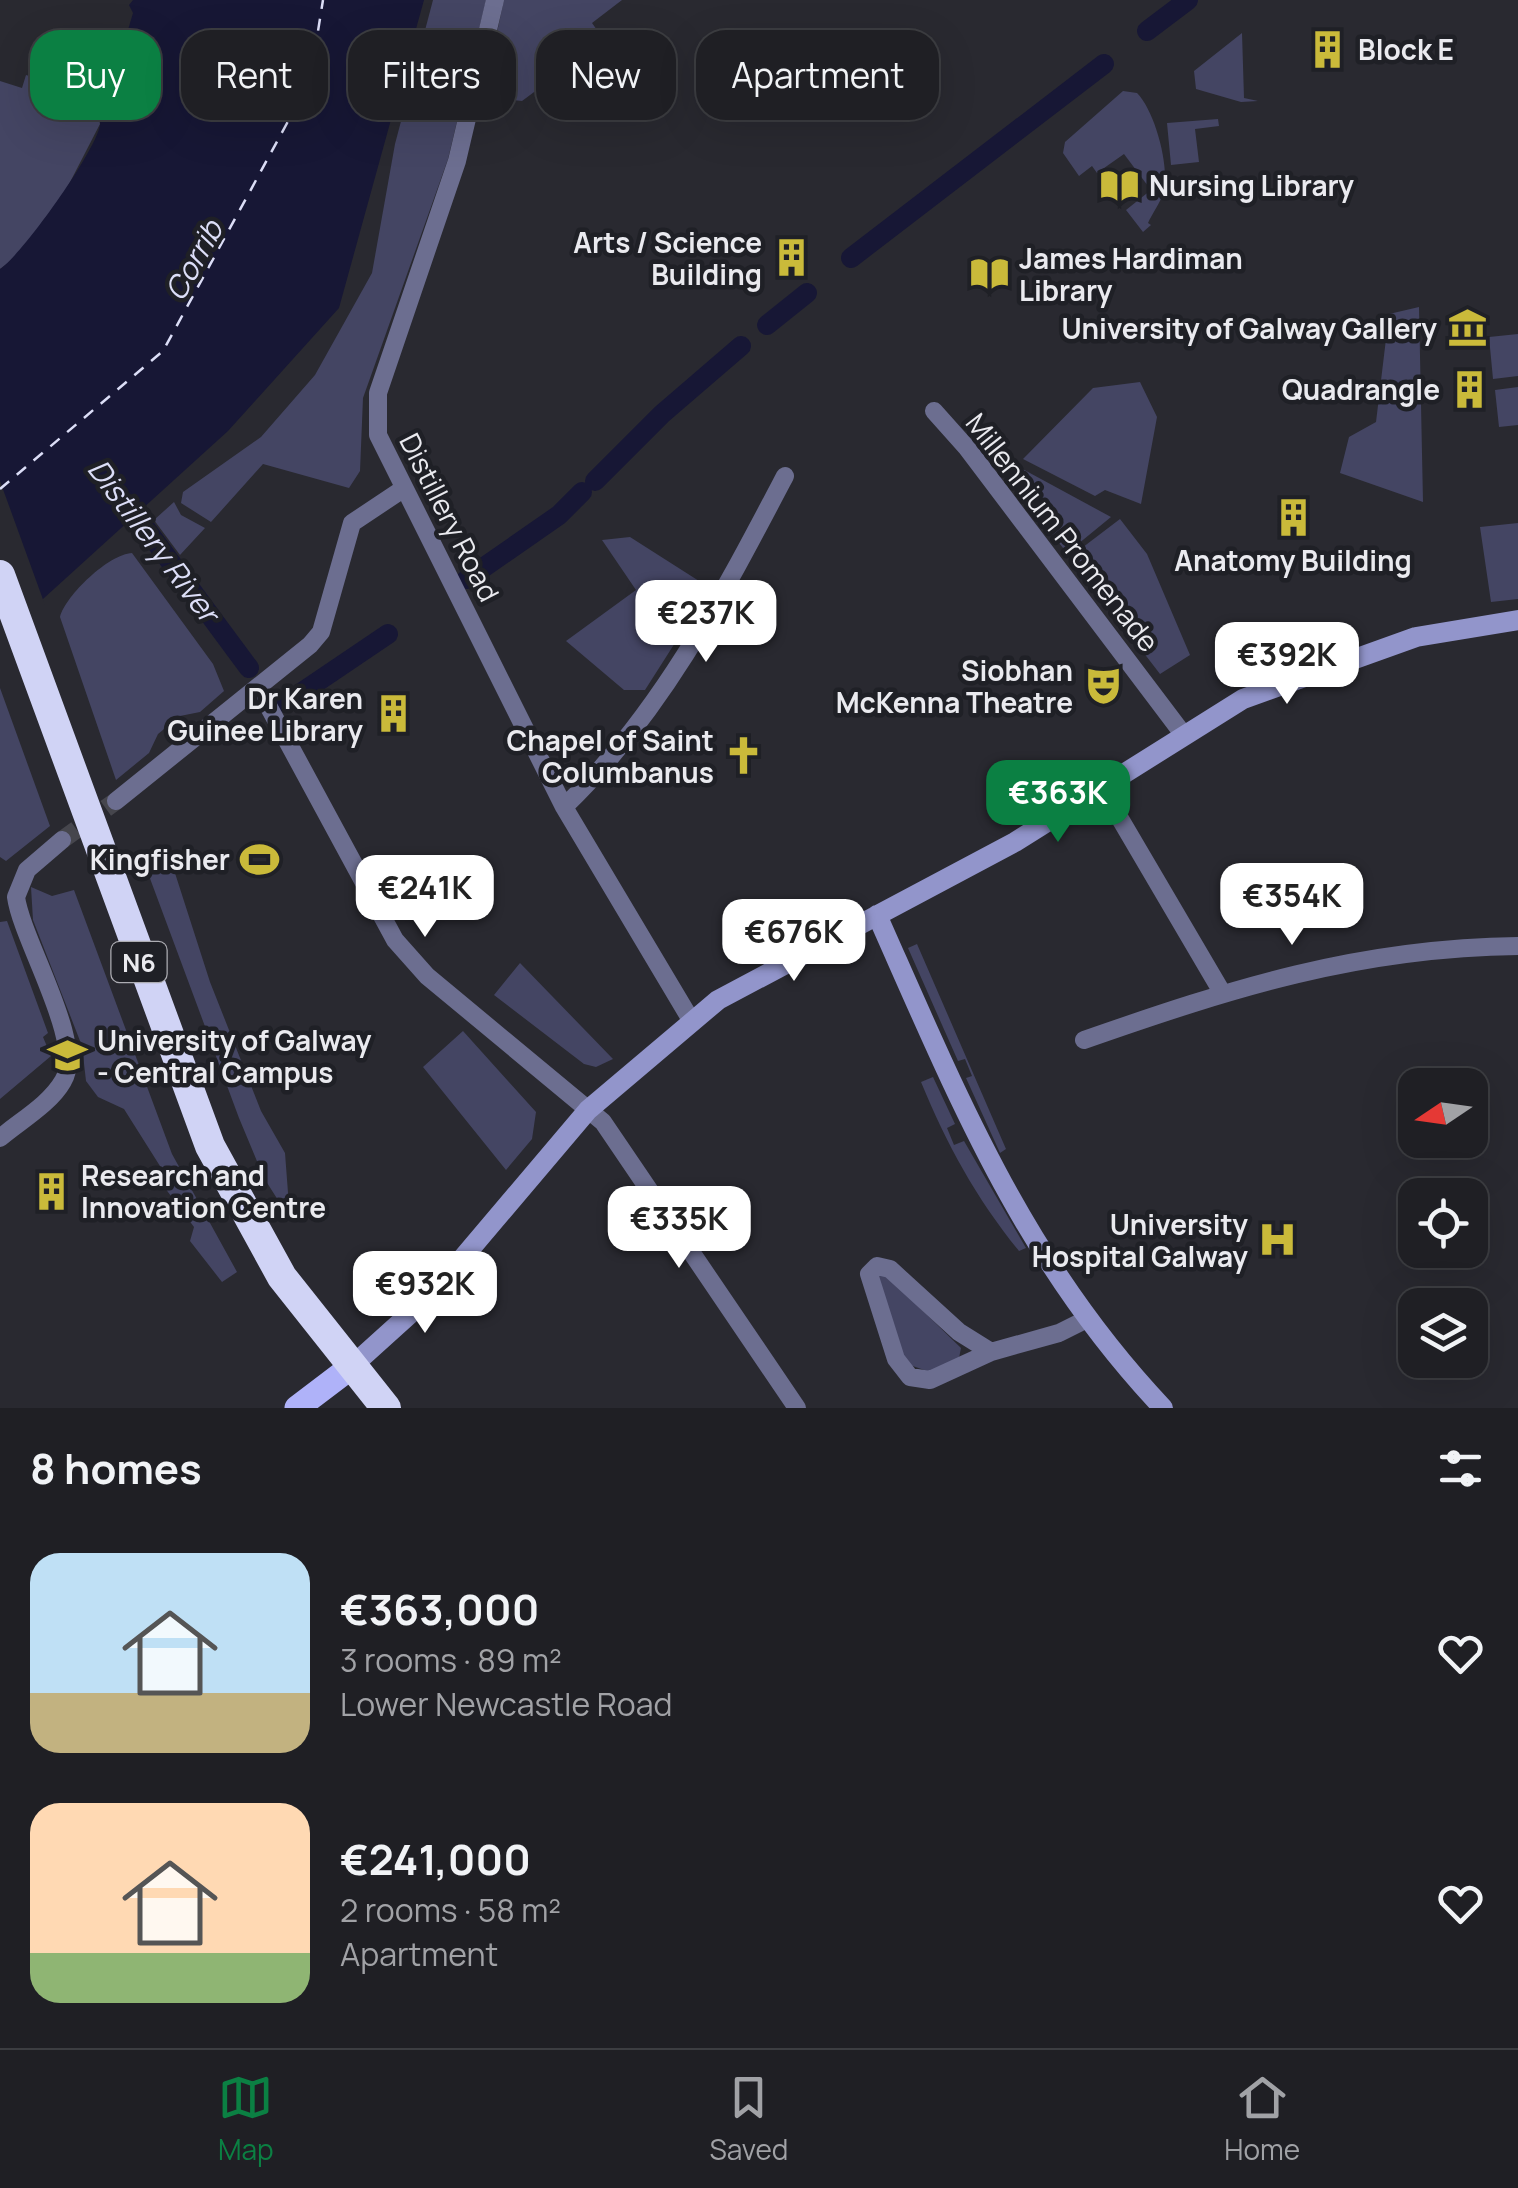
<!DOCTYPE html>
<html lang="en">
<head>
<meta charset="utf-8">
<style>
	:root { --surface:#1f1f24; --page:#27272c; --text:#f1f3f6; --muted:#a1a2a6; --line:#3c3d41; --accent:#0b8043 }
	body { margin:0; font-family:Manrope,sans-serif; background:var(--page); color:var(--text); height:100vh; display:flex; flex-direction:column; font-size:38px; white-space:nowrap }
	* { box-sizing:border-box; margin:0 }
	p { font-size:32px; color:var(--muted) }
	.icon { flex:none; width:55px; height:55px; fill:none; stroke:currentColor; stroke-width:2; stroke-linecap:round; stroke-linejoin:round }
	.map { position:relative; height:1408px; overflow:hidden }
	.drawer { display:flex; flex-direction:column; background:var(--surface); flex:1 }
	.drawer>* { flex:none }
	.banner { position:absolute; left:30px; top:30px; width:1000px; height:90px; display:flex; gap:20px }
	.needle { width:65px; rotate:257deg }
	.tools { position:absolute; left:1398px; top:1068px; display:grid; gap:20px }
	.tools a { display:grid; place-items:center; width:90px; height:90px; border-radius:20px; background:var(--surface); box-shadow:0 10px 40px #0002,0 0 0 2px var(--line); font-size:50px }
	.price { position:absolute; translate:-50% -85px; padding:0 22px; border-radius:20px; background:#fff; color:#222; font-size:32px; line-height:65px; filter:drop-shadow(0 2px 5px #0008) }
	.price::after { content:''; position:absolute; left:50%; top:60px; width:30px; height:22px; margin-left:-15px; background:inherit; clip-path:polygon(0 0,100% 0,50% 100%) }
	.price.current { background:var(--accent); color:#fff }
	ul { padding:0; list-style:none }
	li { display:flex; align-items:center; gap:30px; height:250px; padding:0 30px }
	li span { display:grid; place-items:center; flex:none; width:280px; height:200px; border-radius:30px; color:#555 }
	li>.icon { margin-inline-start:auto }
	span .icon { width:120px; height:120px; fill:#fffc; stroke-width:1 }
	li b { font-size:42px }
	h2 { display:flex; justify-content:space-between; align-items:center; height:120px; padding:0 30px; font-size:42px }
	.pill { padding:0 35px; border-radius:30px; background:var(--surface); box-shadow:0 10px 40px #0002,0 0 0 2px var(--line); font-size:35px; line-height:90px }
	.pill.current { background:var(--accent); color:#fff }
	.tab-bar { display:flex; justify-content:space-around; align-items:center; height:140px; border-top:2px solid var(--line); background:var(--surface); font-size:28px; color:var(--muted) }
	.tab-bar a { display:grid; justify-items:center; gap:5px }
	.tab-bar .current { color:var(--accent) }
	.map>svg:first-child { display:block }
</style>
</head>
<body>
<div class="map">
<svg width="1518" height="1408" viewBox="0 0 1518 1408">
	<rect width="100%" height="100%" fill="#292930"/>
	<path fill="#444563" d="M433,0H486L448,159L363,398L360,471L349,488L263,464L211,522L181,503L183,492L261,437L315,375L372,273L395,144Z
		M504,0H622L592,23L604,40L522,101L483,97Z
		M1242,33L1244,98L1258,101L1241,102L1196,89L1194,71Z
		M26,75L92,96L90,103L95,102L100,124L67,188L20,254L0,269V81L22,88Z
		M1123,91L1137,93C1155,111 1171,169 1163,194C1160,203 1152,214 1148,223L1151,225L1143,232L1126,210L1151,190L1124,154L1097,173L1092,166L1079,176L1063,153L1065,142Z
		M1218,119L1219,126L1195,129L1199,162L1171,165L1167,123Z
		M1419,307L1423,502L1340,473L1349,437L1376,422L1389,314Z
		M1518,334V376L1493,379L1489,337Z
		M1140,382L1157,417L1141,504L1105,490L1095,496L1023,459L1093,388Z
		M1518,387V425L1499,427L1495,390Z
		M1003,465L1017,466L1111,517L1067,553L999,467Z
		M174,502L181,515L205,528L180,555L154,520Z
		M1120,519L1147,554L1190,655L1160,674L1070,557Z
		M1518,523V599L1491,602L1480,527Z
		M630,537L710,588L645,690H624L566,641L636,590L602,540Z
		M132,553L213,664L224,691L200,712L180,716L158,734L149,753L116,780L60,617C66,595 109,554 132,553Z
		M0,688L50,826L6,861L0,857Z
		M153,858L174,870L210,982L261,1111L285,1153L290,1219L264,1178L239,1118L145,865Z
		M31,887L52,896L74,890L172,1154L237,1272L222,1282L190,1241L194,1227L162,1184L165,1174L124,1109L98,1097L86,1081L82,1046L33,920Z
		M7,921L48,1033L43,1037L51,1056L0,1099V922Z
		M917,944L1006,1149L1000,1153L966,1078L972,1076L965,1059L958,1061L908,948Z
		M520,963L613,1059L596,1067L584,1064L494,995Z
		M463,1031L536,1112L532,1139L506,1170L423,1067Z
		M933,1077L955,1124L947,1128L954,1145L964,1141L1026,1248L1019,1251C976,1198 947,1145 921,1082Z
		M881,1270L961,1348L959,1358L930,1372L904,1363L872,1279Z"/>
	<path fill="#171735" d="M133,0H424L339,308L228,431L0,638V269C22,255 96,151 100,125C101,119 96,108 95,102L109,94L133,13L129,5Z"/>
	<path fill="#292930" d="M0,481L45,605L0,643Z"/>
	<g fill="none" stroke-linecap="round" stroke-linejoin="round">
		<path stroke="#171735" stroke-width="20" d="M1147,31L1188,0
			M851,258L1104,64
			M767,325L807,293
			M595,481L662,414L741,346
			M121,495L249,668
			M467,579L559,515L582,492
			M286,703L388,634"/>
		<path stroke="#dcdef7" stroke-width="2.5" stroke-dasharray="12 10" stroke-linecap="butt" d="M0,489L163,351L310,81L323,0"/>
		<path stroke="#46464d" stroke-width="18" stroke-dasharray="18 9" stroke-linecap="butt" d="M62,840L116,801"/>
		<path stroke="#6c6e90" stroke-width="18" d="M495,0L457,161L378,393V435L564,807L691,1020
			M934,411L967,448L1183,734
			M258,687L395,940L427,976L603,1122L797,1408
			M1102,788L1223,994
			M116,801L310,645L321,632L352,523L403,489
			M564,807C661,714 723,594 785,476
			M1084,1040C1233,988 1358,948 1518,946
			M0,1138C20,1121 50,1104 63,1081C86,1044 22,941 16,897L27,870L62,840
			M991,1352L930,1380L910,1377L896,1359L869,1274L877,1266L890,1269L959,1332L991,1352L1059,1333L1085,1320"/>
		<path stroke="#9295cb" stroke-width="20" d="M877,915C958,1097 1023,1260 1163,1408
			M351,1367L433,1293L588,1110L718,1000L1015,842L1243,699L1416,637L1518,620"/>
		<path stroke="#afb2f9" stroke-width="25" d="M297,1408L351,1367"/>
		<path stroke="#d0d3f5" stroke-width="30" d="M0,575L210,1146L282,1277L386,1408"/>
	</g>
	<defs>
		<symbol id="building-bare" viewBox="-9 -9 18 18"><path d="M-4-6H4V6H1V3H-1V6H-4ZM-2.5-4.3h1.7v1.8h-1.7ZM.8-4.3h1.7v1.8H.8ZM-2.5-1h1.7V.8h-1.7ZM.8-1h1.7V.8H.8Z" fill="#caba3a" stroke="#1f2026" stroke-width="2.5" paint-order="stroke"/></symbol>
		<symbol id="library-bare" viewBox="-9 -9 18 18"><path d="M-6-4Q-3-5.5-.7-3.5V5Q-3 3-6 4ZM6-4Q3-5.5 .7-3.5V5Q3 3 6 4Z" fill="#caba3a" stroke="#1f2026" stroke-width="2.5" paint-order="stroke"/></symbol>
		<symbol id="museum-bare" viewBox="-9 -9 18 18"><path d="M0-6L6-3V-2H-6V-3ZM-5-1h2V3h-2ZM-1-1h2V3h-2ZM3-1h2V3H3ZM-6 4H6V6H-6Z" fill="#caba3a" stroke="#1f2026" stroke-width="2.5" paint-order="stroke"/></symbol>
		<symbol id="theatre-bare" viewBox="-9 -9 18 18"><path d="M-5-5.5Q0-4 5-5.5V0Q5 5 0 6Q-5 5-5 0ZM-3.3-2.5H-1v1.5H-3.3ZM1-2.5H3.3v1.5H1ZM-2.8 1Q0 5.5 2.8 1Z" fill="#caba3a" stroke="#1f2026" stroke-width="2.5" paint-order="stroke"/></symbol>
		<symbol id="church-bare" viewBox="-9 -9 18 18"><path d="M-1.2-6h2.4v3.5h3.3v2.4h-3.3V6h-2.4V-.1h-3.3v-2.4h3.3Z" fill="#caba3a" stroke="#1f2026" stroke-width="2.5" paint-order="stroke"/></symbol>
		<symbol id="stadium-bare" viewBox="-9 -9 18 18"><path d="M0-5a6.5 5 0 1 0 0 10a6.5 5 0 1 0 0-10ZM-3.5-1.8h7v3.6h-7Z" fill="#caba3a" stroke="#1f2026" stroke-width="2.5" paint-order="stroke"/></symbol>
		<symbol id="university-bare" viewBox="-9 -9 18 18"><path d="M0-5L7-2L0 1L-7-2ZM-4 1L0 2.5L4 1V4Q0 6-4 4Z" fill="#caba3a" stroke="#1f2026" stroke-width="2.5" paint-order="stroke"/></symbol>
		<symbol id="hospital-bare" viewBox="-9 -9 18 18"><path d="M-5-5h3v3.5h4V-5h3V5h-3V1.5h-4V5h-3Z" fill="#caba3a" stroke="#1f2026" stroke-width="2.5" paint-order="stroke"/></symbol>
	</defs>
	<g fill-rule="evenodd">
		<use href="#building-bare" x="1300" y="22" width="55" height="55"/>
		<use href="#library-bare" x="1092" y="158" width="55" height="55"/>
		<use href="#building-bare" x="764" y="230" width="55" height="55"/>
		<use href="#library-bare" x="962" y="246" width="55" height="55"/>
		<use href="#museum-bare" x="1440" y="300" width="55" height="55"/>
		<use href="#building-bare" x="1442" y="362" width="55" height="55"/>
		<use href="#building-bare" x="1266" y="490" width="55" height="55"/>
		<use href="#theatre-bare" x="1076" y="658" width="55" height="55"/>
		<use href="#building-bare" x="366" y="686" width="55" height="55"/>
		<use href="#church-bare" x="716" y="728" width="55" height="55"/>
		<use href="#stadium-bare" x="232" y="832" width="55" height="55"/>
		<use href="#university-bare" x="40" y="1028" width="55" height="55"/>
		<use href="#building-bare" x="24" y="1164" width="55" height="55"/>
		<use href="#hospital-bare" x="1250" y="1212" width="55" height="55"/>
	</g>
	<g text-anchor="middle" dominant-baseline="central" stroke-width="9" stroke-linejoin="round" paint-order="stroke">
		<rect fill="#1f2026" stroke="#adadb3" stroke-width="2.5" x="111.5" y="942" width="55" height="40" rx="8"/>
		<g font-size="25" font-weight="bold" fill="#eaeaef">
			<text x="139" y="962">N6</text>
		</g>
		<g font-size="28" font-weight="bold" fill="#eaeaef" stroke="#1f2026" text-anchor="end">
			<text x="1358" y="49" text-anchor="start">Block E</text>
			<text x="1149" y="185" text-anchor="start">Nursing Library</text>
			<text x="762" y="242">Arts / Science<tspan x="762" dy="32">Building</tspan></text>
			<text x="1019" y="258" text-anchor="start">James Hardiman<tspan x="1019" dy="32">Library</tspan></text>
			<text x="1437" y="328">University of Galway Gallery</text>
			<text x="1440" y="389">Quadrangle</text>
			<text x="1293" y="560" text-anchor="middle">Anatomy Building</text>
			<text x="1073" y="670">Siobhan<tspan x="1073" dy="32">McKenna Theatre</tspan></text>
			<text x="363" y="698">Dr Karen<tspan x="363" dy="32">Guinee Library</tspan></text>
			<text x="714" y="740">Chapel of Saint<tspan x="714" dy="32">Columbanus</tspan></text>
			<text x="230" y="859">Kingfisher</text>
			<text x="97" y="1040" text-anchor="start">University of Galway<tspan x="97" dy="32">- Central Campus</tspan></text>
			<text x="81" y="1175" text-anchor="start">Research and<tspan x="81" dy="32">Innovation Centre</tspan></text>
			<text x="1248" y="1224">University<tspan x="1248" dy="32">Hospital Galway</tspan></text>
		</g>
		<g font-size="28" fill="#eaeaef" stroke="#1f2026">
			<text transform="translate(450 517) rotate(63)">Distillery Road</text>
			<text transform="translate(1063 532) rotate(52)">Millennium Promenade</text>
		</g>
		<g font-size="30" font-style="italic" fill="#dcdef7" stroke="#1f2026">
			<text transform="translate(193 260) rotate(-61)">Corrib</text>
			<text transform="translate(154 540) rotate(53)">Distillery River</text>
		</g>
	</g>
</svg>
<div class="tools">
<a><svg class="needle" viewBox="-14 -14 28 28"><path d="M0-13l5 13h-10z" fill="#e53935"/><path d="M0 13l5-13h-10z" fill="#a1a2a6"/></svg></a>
<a><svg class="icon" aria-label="locate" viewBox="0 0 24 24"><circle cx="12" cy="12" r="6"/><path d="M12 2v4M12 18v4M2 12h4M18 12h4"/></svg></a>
<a><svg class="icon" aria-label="layers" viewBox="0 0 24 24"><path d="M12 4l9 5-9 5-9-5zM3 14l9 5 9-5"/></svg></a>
</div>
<b class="price" style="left:706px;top:665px">€237K</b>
<b class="price" style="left:1287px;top:707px">€392K</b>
<b class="price current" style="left:1058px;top:845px">€363K</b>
<b class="price" style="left:425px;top:940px">€241K</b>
<b class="price" style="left:1292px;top:948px">€354K</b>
<b class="price" style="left:794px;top:984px">€676K</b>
<b class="price" style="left:679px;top:1271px">€335K</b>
<b class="price" style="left:425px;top:1336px">€932K</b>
<div class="banner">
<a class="pill current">Buy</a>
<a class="pill">Rent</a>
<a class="pill">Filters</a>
<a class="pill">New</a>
<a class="pill">Apartment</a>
</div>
</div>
<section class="drawer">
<h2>8 homes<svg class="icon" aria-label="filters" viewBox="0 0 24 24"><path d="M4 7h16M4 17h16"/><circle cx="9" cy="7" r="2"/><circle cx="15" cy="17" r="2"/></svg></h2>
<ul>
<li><span style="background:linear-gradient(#bfe0f5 70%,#c2b280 0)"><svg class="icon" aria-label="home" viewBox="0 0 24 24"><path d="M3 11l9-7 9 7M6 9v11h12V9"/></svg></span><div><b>€363,000</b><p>3 rooms · 89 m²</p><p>Lower Newcastle Road</p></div><svg class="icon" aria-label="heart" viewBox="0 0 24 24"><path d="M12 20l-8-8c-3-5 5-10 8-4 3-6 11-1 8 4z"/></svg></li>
<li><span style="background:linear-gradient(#ffd9b3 75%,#8fb573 0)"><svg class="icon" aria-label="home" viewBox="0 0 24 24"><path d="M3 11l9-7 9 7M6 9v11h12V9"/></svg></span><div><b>€241,000</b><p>2 rooms · 58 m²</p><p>Apartment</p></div><svg class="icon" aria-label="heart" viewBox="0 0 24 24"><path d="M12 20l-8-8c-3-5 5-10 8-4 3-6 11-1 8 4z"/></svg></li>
</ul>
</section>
<nav class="tab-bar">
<a class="current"><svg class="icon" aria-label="map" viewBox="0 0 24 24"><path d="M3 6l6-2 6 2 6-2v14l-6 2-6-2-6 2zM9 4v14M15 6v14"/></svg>Map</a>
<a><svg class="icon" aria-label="saved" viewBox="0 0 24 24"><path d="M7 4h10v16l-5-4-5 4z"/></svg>Saved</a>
<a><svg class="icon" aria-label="home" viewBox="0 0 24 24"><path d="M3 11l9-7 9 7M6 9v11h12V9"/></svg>Home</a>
</nav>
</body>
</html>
